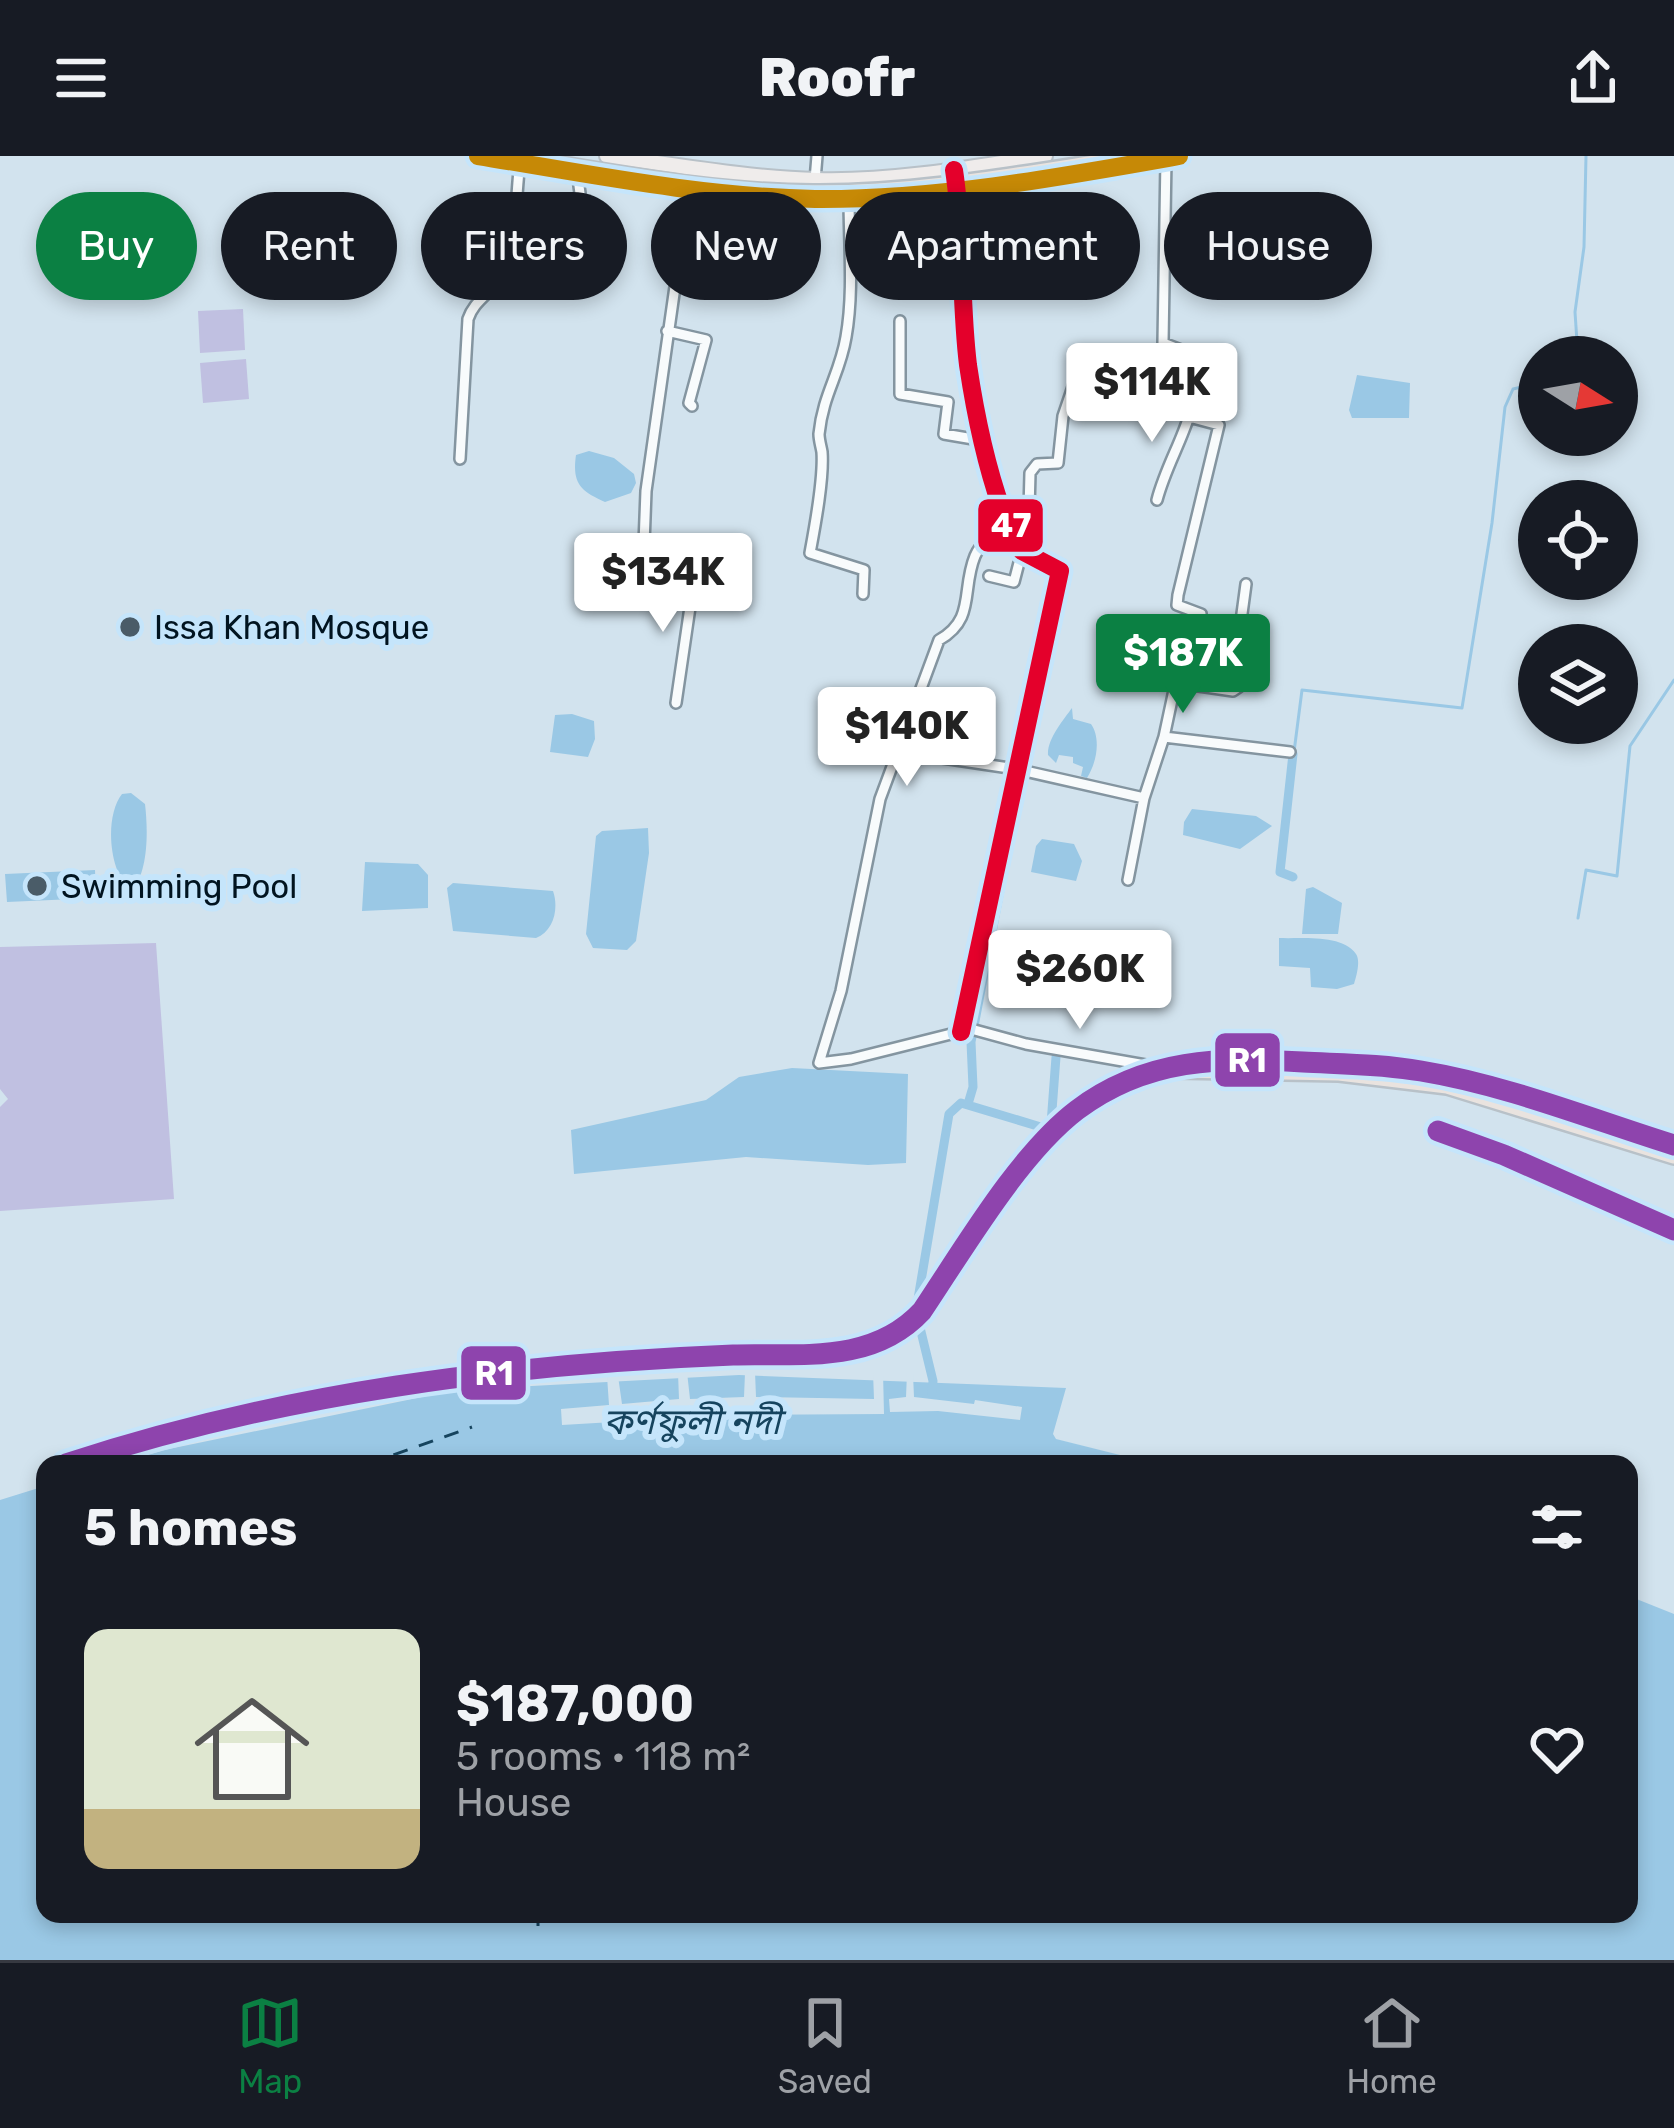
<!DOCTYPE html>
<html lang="en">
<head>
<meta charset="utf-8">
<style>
	:root { --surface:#171b24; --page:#20242c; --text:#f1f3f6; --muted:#9ea1a6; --line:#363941; --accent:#0b8043 }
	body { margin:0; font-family:Rubik,"Noto Sans Bengali",sans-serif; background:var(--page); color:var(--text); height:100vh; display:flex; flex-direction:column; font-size:45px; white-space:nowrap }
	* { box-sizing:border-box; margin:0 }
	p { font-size:39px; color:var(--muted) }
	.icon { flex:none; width:66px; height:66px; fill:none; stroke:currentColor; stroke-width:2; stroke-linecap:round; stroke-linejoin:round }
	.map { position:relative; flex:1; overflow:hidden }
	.panel { position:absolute; left:36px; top:1299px; width:1602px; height:468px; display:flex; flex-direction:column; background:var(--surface); border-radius:24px; box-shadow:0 6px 18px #0003 }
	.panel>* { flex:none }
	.top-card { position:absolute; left:36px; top:36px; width:1602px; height:108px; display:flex; gap:24px }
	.needle { width:78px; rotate:101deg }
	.tools { position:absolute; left:1518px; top:180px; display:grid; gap:24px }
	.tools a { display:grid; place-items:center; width:120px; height:120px; border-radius:50%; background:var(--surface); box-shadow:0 6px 18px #0003; font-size:60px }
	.price { position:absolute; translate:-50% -102px; padding:0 27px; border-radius:12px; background:#fff; color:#222; font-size:39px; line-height:78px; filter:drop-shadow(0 3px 6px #0008) }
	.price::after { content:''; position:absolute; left:50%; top:72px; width:36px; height:27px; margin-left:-18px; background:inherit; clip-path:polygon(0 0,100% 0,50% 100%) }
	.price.on { background:var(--accent); color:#fff }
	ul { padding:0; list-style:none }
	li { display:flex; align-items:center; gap:36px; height:300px; padding:0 48px }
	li+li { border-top:3px solid var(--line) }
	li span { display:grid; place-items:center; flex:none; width:336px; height:240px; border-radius:24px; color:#555 }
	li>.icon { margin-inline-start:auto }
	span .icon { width:144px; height:144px; fill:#fffc; stroke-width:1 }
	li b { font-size:51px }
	h2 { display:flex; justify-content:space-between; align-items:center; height:144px; padding:0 48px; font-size:51px }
	.tag { padding:0 42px; border-radius:54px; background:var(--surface); box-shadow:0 6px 18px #0003; font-size:42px; line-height:108px }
	.tag.on { background:var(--accent); color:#fff }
	header { display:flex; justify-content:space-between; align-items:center; height:156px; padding:0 48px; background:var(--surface); font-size:54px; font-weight:800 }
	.menu { display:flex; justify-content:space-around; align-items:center; height:168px; border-top:3px solid var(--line); background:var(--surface); font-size:33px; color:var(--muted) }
	.menu a { display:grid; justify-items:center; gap:6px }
	.menu .on { color:var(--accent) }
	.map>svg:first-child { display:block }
</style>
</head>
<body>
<header><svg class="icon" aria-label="menu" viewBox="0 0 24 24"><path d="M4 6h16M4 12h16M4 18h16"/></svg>Roofr<svg class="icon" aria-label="share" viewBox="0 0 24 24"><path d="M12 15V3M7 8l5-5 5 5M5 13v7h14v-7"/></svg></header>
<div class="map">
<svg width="1674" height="1804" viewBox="0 0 1674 1804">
	<rect width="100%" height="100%" fill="#d2e3ee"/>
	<path fill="#c0c0e1" d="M243,153L245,194L200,197L198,155Z
		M246,203L249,243L203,247L200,207Z
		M156,787L174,1043L0,1055V951L8,943L0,933V791Z"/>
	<path fill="#9ac8e5" d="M1357,219L1410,227L1409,262H1352L1349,254Z
		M589,295L614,302L634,318L636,327L631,337L605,346C580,335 572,327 576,299Z
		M1072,552L1073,563L1091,568C1101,582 1097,606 1087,622L1081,620L1083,611L1073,607V601L1059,599L1056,607L1048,599C1047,583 1064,563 1072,552Z
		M572,558L594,565L595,583L588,601L550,596L555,559Z
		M131,637L145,648C148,673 149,717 131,735C109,717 104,661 122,638Z
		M1192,653L1256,660L1272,670L1240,693L1183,679L1184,666Z
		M648,672L649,697L636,785L627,794L593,792L586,778L596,680L602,675Z
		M1042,683L1074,688L1082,705L1076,725L1031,716L1036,690Z
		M365,706L418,708L428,719V752L362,755Z
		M95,714L96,742L7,746L5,718Z
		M453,727L553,735C559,752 554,775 536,782L453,775L447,732Z
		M1313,731L1342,747L1338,778H1302L1306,733Z
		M1035,776L1075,787L1076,807L1069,821L1041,820L1022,814L1025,781Z
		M1279,782C1302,783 1342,778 1356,798C1361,805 1356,821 1354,828L1337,833L1311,831L1310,812L1279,810Z
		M792,912L908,918L906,1007L868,1009L746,1001L574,1018L571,974L706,944L739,921Z
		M739,1219L1066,1232L1053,1278L1056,1283L1156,1308H117L164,1294L456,1234Z
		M45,1330V1758H1629V1440L1674,1458V1804H0V1344Z"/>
	<path fill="#d2e3ee" d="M687,1216L690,1243L744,1241L745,1217L755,1216L756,1241L874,1243L873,1216H883L884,1258L732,1259L562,1269L561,1253L609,1249L607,1220H618L622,1248L679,1243L678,1217Z
		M907,1217L913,1218L914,1241L974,1248L975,1244L1022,1251L1020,1264L938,1255L890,1256L889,1243L906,1241Z"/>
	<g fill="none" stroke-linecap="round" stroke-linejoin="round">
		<path stroke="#9ac8e5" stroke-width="3" d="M1578,201L1575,156L1584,91L1586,0
			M1294,596L1302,534L1462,552L1492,367L1505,251L1513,233L1539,227
			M1578,762L1586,714L1617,720L1630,590L1674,524"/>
		<path stroke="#9ac8e5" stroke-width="9" d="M1293,721L1280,716L1293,598
			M968,948L973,931L971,886L1021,624
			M932,1237L933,1225L916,1155L949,958L961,947L1044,972L1051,968L1056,901"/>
		<path stroke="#16445e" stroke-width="3" stroke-dasharray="15 12" stroke-linecap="butt" d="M368,1308L472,1271
			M538,1758V1770"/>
		<defs>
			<path id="street" d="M577,15L584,67V103
				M815,24L817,0
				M956,26L968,209L1004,361L1022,384V395L1060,415L961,876
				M849,42C849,87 854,136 846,181C840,218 823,238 819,278C819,284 821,290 822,296C824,323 815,370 810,397L864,414L863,438
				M900,165V238L948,246L944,278L985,285
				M667,175L706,184L689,247L692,250
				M460,303L468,163C474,145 489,139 498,124C518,92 515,43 520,6
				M1157,344C1165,313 1181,287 1190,257
				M1004,361C995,373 981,386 975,400C961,434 976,463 939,484L880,643L841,835L819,907L851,903L971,873L1026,888L1174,914
				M1013,373L1029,354L1030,317L1037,308L1058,307L1063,260L1076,222L1193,246L1207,204L1163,187L1166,2
				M644,388L646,335L689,32
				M989,420L1014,426L1022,395
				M1178,527L1233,535L1239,531L1246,486L1241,465L1246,428
				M676,547L695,417
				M1164,581L1183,492L1197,487L1201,458L1177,449L1178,439L1219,269L1189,261
				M895,595L1016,613L1144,642
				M1128,724L1144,642L1164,581L1290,596"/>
			<path id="primary" d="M478,0L513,6
				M607,0C676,9 746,22 817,24C893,26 970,12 1045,0
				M1130,8L1179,0"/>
			<path id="highway" d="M1174,914L1339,917L1447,930L1674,1000"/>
		</defs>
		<use href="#street" stroke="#8495a0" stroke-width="14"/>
		<use href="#primary" stroke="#b8c1c8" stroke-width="18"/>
		<use href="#highway" stroke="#b8c1c8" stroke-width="20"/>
		<use href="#street" stroke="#f8fbfc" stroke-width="9"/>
		<use href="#primary" stroke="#efeceb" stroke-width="14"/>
		<use href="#highway" stroke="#e9e3df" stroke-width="15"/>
		<defs>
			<path id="highway-bridge" d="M505,0C606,15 710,37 813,37C922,38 1032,16 1140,0"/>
		</defs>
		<use href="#highway-bridge" stroke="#b8c1c8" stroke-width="20" stroke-linecap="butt"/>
		<use href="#highway-bridge" stroke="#e9e3df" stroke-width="15"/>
		<defs>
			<path id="bus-1" d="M478,0C589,18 703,41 815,43C935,44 1061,21 1179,0"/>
			<path id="bus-2" d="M954,14C964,79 960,144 968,209C975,256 986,309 1002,354C1007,370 1022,378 1022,395L1060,415L961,876"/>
		</defs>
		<use href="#bus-1" stroke="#c5e5fb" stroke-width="27"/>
		<use href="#bus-2" stroke="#c5e5fb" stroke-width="27"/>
		<use href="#bus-1" stroke="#c68906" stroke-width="18"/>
		<use href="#bus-2" stroke="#e4002b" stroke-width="18"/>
		<defs>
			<path id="rail-1" d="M1438,975L1504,999L1674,1074
				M66,1308C283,1237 506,1208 733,1199C799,1197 872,1209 922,1155C963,1094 1019,998 1077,954C1146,902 1220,901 1303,906C1342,908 1382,908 1421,915C1506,929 1591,963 1674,989"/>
		</defs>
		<use href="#rail-1" stroke="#c5e5fb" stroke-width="30"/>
		<use href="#rail-1" stroke="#8e44ad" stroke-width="21"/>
	</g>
	<g fill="#4a5c68" stroke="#c5e5fb" stroke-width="4.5">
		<circle cx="130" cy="471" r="12"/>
		<circle cx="37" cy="730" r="12"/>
	</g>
	<g text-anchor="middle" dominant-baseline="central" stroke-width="12" stroke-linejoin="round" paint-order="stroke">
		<g font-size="33" fill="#011420" stroke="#c5e5fb" text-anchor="start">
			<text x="154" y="471">Issa Khan Mosque</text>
			<text x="61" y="730">Swimming Pool</text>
		</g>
		<g font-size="36" font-style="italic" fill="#16445e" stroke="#c5e5fb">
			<text x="692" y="1265">কর্ণফুলী নদী</text>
		</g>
	</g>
	<g stroke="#c5e5fb" stroke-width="4.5">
		<rect x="976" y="341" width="69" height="57" rx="12" fill="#e4002b"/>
		<rect x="1213" y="875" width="69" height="58" rx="12" fill="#8e44ad"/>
		<rect x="459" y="1188" width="69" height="58" rx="12" fill="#8e44ad"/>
	</g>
	<g font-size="33" text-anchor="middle" font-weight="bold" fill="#fff">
		<text x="1011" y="381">47</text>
		<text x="1247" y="916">R1</text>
		<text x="494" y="1229">R1</text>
	</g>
</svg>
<div class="tools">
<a><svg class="needle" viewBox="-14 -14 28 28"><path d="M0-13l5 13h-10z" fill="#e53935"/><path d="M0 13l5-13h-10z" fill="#9ea1a6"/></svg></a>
<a><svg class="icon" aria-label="locate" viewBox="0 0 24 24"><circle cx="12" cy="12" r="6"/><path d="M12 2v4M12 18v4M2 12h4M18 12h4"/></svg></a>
<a><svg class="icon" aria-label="layers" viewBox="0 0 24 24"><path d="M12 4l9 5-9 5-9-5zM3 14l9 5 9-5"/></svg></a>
</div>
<b class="price" style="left:1152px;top:289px">$114K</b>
<b class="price" style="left:663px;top:479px">$134K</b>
<b class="price on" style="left:1183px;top:560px">$187K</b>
<b class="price" style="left:907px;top:633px">$140K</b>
<b class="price" style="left:1080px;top:876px">$260K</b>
<div class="top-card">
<a class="tag on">Buy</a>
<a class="tag">Rent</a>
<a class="tag">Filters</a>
<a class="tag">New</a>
<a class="tag">Apartment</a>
<a class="tag">House</a>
</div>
<section class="panel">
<h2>5 homes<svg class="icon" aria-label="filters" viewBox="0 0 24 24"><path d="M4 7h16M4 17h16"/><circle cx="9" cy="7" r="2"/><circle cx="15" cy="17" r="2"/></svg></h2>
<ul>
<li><span style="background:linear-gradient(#dfe7d0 75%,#c2b280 0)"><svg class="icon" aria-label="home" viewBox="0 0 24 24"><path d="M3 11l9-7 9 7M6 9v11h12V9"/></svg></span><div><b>$187,000</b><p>5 rooms · 118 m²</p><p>House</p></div><svg class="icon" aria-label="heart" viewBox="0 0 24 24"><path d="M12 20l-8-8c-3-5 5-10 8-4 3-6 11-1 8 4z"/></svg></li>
</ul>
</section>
</div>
<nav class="menu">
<a class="on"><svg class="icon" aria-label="map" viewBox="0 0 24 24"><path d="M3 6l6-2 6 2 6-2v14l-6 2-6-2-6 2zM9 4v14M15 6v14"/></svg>Map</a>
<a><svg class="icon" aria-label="saved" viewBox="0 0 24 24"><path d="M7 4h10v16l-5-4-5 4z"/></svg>Saved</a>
<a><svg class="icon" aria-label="home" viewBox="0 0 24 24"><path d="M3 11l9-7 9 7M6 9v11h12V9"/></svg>Home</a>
</nav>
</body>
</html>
